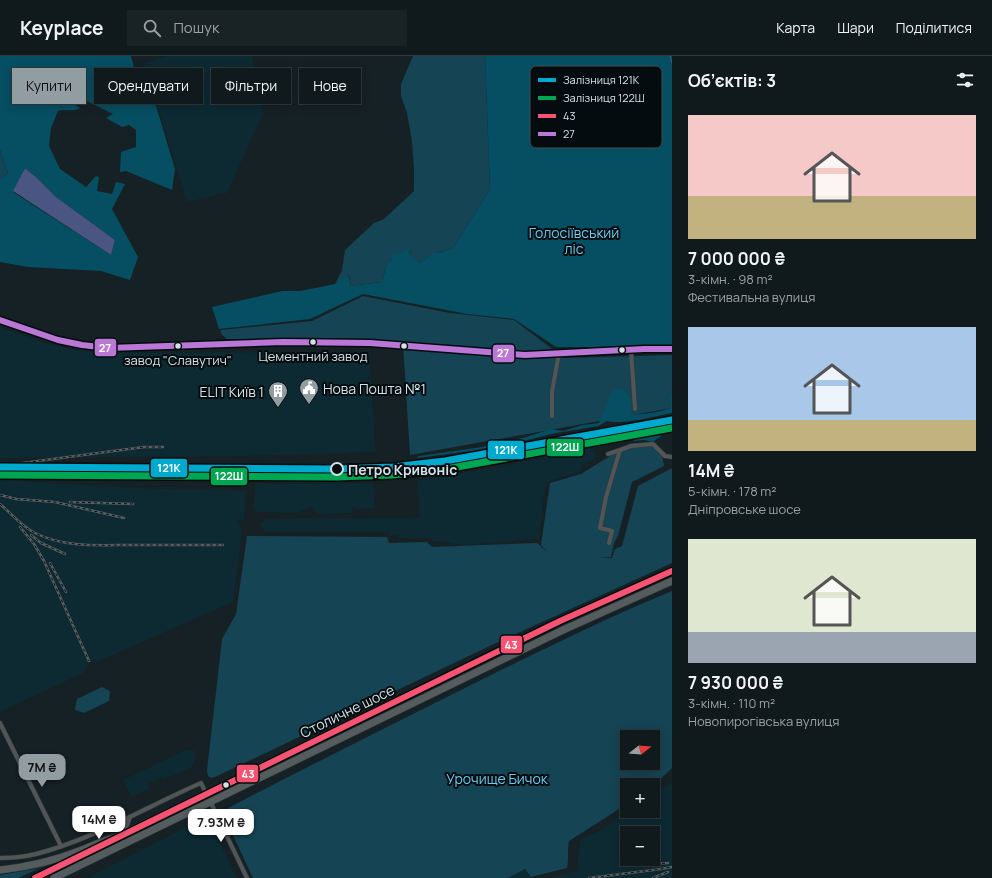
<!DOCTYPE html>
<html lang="uk">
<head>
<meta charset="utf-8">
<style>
	:root { --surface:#10191c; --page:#192225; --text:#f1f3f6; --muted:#9ca0a3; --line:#30383b; --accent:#929da2 }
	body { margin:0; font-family:Manrope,sans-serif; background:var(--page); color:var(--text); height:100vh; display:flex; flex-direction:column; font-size:15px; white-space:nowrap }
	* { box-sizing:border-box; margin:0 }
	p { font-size:13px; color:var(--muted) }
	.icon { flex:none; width:22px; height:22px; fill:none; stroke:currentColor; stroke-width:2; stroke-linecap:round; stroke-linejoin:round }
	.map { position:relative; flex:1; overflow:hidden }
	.details { display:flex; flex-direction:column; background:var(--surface); width:320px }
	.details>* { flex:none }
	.hud { position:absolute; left:12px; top:12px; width:380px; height:36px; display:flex; gap:8px }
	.needle { width:26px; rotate:73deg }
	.tools { position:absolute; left:620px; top:674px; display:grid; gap:8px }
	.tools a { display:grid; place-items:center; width:40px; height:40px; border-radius:0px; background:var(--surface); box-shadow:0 2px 10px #0003,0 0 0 1px var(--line); font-size:20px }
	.price { position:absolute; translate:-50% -34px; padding:0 9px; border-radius:8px; background:#fff; color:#222; font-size:13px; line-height:26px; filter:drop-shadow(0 1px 2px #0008) }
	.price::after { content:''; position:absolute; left:50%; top:24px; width:12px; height:9px; margin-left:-6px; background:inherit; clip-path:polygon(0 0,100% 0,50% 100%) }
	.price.selected { background:var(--accent); color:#111 }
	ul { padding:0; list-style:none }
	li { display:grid; align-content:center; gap:8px; height:212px; padding:0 16px }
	li span { display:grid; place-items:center; height:124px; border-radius:0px; color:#555 }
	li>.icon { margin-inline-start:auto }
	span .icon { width:72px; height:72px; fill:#fffc; stroke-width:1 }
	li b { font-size:17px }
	h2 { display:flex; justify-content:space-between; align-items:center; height:48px; padding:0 16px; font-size:17px }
	.pill { padding:0 14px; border-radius:0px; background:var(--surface); box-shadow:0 2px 10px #0003,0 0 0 1px var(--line); font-size:14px; line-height:36px }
	.pill.selected { background:var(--accent); color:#111 }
	header { display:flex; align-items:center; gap:24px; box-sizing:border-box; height:56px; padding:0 20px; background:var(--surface); border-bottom:1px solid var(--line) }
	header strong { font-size:19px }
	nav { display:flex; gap:22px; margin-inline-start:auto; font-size:14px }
	.search { width:280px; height:36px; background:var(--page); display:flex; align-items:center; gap:10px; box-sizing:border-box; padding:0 14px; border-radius:0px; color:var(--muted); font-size:15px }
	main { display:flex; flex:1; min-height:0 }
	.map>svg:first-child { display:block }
</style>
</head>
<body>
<header>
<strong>Keyplace</strong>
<div class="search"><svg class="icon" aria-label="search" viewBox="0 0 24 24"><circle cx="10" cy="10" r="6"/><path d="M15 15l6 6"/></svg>Пошук</div>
<nav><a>Карта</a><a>Шари</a><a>Поділитися</a></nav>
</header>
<main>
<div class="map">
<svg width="672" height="822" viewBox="0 0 672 822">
	<rect width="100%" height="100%" fill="#162125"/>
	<path fill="#0d2932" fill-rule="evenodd" d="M167,0H252L263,58L227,137L187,146L144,7Z
		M0,271L45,287L76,294L119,297L334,296H342V298H369L376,396L242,400L0,402Z
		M590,389L597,401L581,410L580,416L546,426L539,483L460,489L443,485H432L431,482H398V479H390V476H265L260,469L266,463L420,461L417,425L527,405Z
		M0,424L136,432L246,435L244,466L241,463L237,465L242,476L233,546L97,606L95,604L88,607L83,617L0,656Z
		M373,427L375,452L357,453L356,451H353L352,457L318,458L312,451L297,457L256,456L253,451L256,428Z
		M186,694L196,695L194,708L191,710V712L163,724L161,721L148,728V733L131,741L123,724Z
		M672,726V822H550L576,815L580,786L582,783L605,772L629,755H653V739ZM627,777H653V803H627Z
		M206,760L237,822H87L194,767Z
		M525,813L531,821L530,822H508Z"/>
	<path fill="#154454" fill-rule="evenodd" d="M413,0H485L490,133L453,192L437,197H432L420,207L409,197L411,194L406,193L393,204L387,207L382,226L351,230L349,219L335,228L342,214L345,194L374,167L384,163L414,135V113L412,86L407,57L401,40V28Z
		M0,94L8,117L0,123Z
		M363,240L450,257L514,264L564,302L672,299V352L410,399L403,288L370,286L227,283L222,279L220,274L312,265Z
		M626,390H653L662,399L664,410L632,426L618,480L614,487L611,501H599L612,502L615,493L622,490L638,430L672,412V507L496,587L215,721L211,722L208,720L207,715L222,583L236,558L247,480L387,481L389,487L427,486L432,491L537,487L548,497L541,489L550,427L581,418Z
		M672,535V712L653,730L627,729V748L569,785C567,794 569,803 567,812L531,821L525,813L508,822H253L225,762L228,752C315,707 402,663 491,619C551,590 610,560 672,535ZM627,681H653V707H627Z
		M102,631L110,635L109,645L84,657L75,654L77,643Z
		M40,812L18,822H0V819Z"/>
	<path fill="#064e62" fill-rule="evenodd" d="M0,0H131L135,15L145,22L146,38L156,50L175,113L172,134L126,115L120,116L121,96L136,91V74L129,69L122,71L106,62L113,58L75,39H69L72,47L80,52C71,57 67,52 58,55L51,72L49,90L60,113L86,131L96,120L99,121L97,135L112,138L116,126L125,128L112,153L138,201L130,224L101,215L28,211L0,206V123L8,117L0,94ZM25,112L37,122L56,141L115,184L111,199L13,136Z
		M485,0H672V291H556L514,263L467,258L363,238L310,263L219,273L212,251L282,235H300L335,228L348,218L351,230L382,226L387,207L393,204L390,199L400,197L406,193H411L409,197L420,207L432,197H438L453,192L490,133Z
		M613,332L624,334L631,342V358C645,359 658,356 671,352L670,340L672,339V357C656,360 622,369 607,365L598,370L551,378L532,383L471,395L417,402L419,400L482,391L502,385L523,382L551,373L563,375L583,369L599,367Z
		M656,375L661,380L653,386L644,384L634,385L632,383L646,376Z"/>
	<path fill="#4b5581" d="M25,112L37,122L56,141L115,184L111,199L13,135Z"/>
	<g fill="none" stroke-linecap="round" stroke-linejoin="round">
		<path stroke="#4b5581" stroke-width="1" d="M670,0L672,7"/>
		<defs>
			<path id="street" d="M631,294L635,353
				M552,360V336L559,297
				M608,398L620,394
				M609,487L612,475L600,472L606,441L620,394L631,390L653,388L665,400L672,401
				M0,667L61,790
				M210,745L247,822
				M124,777L130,761
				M0,802C12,802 24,801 36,798C94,783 146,751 201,727L206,737"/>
			<path id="secondary" d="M0,264L58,284L82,289L108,292L283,286L370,287L525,299L644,293H672"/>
			<path id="primary" d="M35,822L98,790"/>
			<path id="highway" d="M0,814C27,811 54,805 79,795C92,790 104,784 117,781L560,565L672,515
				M54,822L563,574L672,525"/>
		</defs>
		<use href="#street" stroke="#323b3e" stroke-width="5"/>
		<use href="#secondary" stroke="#323b3e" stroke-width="6"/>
		<use href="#primary" stroke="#323b3e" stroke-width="7"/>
		<use href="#highway" stroke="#323b3e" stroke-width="8"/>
		<use href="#street" stroke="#515555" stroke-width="4"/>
		<use href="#secondary" stroke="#525758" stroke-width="5.5"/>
		<use href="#primary" stroke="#585f60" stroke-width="6"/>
		<use href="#highway" stroke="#545c5d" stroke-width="7"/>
		<defs>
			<path id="rail" d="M622,377L672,367
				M573,380L672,361
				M0,408H19
				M15,408L144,391H163
				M0,439L16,443L55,446L124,462
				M70,446L133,448
				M0,448C12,458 21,470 35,477C65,492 99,489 131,489C162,489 193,489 223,489
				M20,471L34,488L44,505L89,605
				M31,479L41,487L65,498
				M50,507L66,536
				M650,808L668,807
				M589,822L661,813L672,811
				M653,822L668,816"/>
		</defs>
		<use href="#rail" stroke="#585f60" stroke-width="2.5"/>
		<use href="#rail" stroke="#040c0f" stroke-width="1" stroke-dasharray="3" stroke-linecap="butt"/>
		<defs>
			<path id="bus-1" d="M35,822L560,565L672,515"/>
			<path id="bus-2" d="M0,264L58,284L82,289L108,292L283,286L370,287L525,299L644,293H672"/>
		</defs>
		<use href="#bus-1" stroke="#040c0f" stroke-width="9"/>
		<use href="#bus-2" stroke="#040c0f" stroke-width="9"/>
		<use href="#bus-1" stroke="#f65372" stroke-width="6"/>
		<use href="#bus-2" stroke="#ba77d6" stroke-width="6"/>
		<defs>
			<path id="rail-1" d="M0,411L337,413L393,411L445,405L672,364"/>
			<path id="rail-2" d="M0,419L337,421L393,419L446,413L672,372"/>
		</defs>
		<use href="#rail-1" stroke="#040c0f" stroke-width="10"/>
		<use href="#rail-2" stroke="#040c0f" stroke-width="10"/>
		<use href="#rail-1" stroke="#00a9ce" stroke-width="7"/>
		<use href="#rail-2" stroke="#00a651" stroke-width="7"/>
	</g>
	<defs>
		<symbol id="civic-pin" viewBox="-11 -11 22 30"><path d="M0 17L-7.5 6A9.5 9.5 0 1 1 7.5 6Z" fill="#929da2" stroke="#040c0f"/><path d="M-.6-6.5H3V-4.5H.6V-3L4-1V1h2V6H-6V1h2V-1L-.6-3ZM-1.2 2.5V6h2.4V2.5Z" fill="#fff"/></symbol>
		<symbol id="building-pin" viewBox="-11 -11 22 30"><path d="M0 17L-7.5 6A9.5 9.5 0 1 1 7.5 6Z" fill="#929da2" stroke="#040c0f"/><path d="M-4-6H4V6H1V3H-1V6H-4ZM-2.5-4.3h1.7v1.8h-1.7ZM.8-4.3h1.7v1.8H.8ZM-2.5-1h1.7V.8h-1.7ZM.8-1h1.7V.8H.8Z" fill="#fff"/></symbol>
	</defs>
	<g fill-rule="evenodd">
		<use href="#civic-pin" x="298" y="321" width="22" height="30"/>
		<use href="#building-pin" x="267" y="324" width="22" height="30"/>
	</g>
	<g fill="#d4e0e5" stroke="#040c0f" stroke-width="1.5">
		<circle cx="313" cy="286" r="3.5"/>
		<circle cx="178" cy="290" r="3.5"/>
		<circle cx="404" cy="290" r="3.5"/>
		<circle cx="622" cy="294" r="3.5"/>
		<circle cx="226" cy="729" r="3.5"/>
	</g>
	<circle fill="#040c0f" stroke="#d4e0e5" stroke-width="2" cx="337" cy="413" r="6"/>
	<g text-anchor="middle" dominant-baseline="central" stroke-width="4" stroke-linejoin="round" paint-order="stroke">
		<g font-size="13" fill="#d4e0e5" stroke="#040c0f">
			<text x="313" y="300">Цементний завод</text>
			<text x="178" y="304">завод "Славутич"</text>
		</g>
		<g font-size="14" fill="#67cdf2" stroke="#040c0f">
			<text x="574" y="176">Голосіївський<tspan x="574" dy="16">ліс</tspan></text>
			<text x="497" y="722">Урочище Бичок</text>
		</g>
		<g font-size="14" fill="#d4e0e5" stroke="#040c0f" text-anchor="start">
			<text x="323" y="332">Нова Пошта №1</text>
			<text x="264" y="335" text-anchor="end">ELIT Київ 1</text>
		</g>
		<g font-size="14" font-weight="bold" fill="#d4e0e5" stroke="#040c0f" text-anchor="start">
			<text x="348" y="413">Петро Кривоніс</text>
		</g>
		<g font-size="14" fill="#d4e0e5" stroke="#040c0f">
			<text transform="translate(347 655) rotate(-26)">Столичне шосе</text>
		</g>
	</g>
	<rect x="530" y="10" width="132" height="82" rx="6" fill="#040c0f" stroke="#424c4f" stroke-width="1"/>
	<rect x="538" y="22" width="18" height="4" fill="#00a9ce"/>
	<rect x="538" y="40" width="18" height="4" fill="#00a651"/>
	<rect x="538" y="58" width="18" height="4" fill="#f65372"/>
	<rect x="538" y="76" width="18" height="4" fill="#ba77d6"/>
	<g font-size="11" fill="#d4e0e5">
		<text x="563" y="28">Залізниця 121К</text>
		<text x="563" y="46">Залізниця 122Ш</text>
		<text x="563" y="64">43</text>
		<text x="563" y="82">27</text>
	</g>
	<g stroke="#040c0f" stroke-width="1.5">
		<rect x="94" y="282" width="23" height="19" rx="4" fill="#ba77d6"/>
		<rect x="492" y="288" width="23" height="19" rx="4" fill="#ba77d6"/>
		<rect x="546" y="382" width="38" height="19" rx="4" fill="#00a651"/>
		<rect x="487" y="384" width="38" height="20" rx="4" fill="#00a9ce"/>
		<rect x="150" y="402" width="38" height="20" rx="4" fill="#00a9ce"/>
		<rect x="210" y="411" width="38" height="19" rx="4" fill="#00a651"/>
		<rect x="500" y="579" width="23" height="19" rx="4" fill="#f65372"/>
		<rect x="236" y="708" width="23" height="19" rx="4" fill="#f65372"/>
	</g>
	<g font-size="11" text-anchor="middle" font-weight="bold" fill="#fff">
		<text x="105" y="296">27</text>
		<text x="503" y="301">27</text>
		<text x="565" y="395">122Ш</text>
		<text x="506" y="398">121К</text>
		<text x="169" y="416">121К</text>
		<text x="229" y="424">122Ш</text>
		<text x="511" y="593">43</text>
		<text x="248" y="722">43</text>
	</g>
</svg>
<div class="tools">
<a><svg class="needle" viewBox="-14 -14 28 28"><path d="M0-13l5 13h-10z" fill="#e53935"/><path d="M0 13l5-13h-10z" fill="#9ca0a3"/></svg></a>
<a>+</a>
<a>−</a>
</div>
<b class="price selected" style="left:42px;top:732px">7M ₴</b>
<b class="price" style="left:99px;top:784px">14M ₴</b>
<b class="price" style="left:221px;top:787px">7.93M ₴</b>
<div class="hud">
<a class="pill selected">Купити</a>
<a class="pill">Орендувати</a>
<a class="pill">Фільтри</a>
<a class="pill">Нове</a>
</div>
</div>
<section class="details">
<h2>Об’єктів: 3<svg class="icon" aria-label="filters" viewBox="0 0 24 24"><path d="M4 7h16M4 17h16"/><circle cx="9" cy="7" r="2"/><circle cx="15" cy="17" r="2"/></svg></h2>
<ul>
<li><span style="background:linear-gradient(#f6c9c9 65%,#c2b280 0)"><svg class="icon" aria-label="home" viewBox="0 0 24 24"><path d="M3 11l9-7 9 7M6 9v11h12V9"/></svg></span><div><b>7 000 000 ₴</b><p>3-кімн. · 98 m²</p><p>Фестивальна вулиця</p></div></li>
<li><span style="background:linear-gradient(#a9c7e8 75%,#c2b280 0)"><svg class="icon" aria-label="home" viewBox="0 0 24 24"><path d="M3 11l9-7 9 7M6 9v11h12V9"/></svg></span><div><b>14M ₴</b><p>5-кімн. · 178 m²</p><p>Дніпровське шосе</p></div></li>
<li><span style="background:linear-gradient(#dfe7d0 75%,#9aa5b1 0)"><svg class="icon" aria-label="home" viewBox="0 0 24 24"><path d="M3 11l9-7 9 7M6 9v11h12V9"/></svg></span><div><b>7 930 000 ₴</b><p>3-кімн. · 110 m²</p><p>Новопирогівська вулиця</p></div></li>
</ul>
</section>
</main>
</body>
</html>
